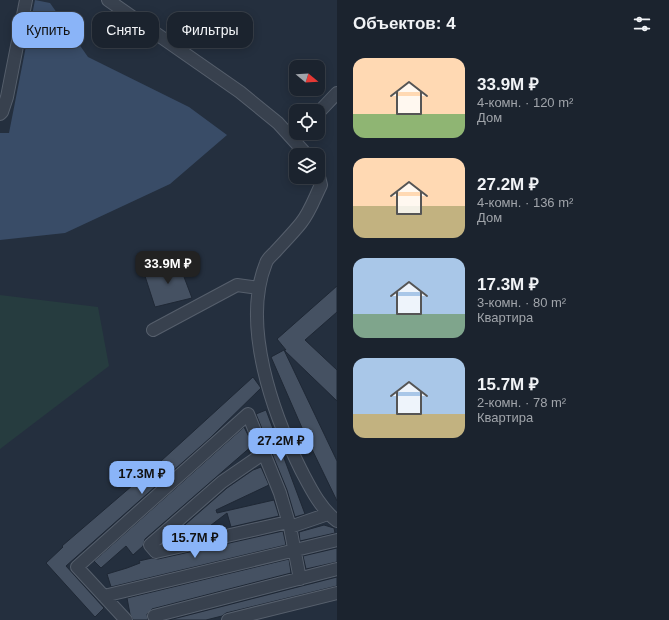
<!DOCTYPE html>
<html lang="ru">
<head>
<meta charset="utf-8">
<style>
	:root { --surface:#1b232e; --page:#282f3a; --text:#f1f3f6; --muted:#a0a4aa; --line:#39404a; --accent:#8ab4f8 }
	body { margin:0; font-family:Helvetica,sans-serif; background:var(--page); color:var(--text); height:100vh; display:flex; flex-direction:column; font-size:15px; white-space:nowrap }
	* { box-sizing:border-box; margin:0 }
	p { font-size:13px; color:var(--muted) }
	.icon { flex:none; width:22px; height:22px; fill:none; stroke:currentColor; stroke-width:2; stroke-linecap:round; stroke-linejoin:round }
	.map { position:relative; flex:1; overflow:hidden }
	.panel { display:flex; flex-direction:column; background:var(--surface); width:332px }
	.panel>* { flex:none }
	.banner { position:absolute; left:12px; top:12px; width:265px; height:36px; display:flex; gap:8px }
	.needle { width:26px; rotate:108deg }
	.tools { position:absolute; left:289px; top:60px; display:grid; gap:8px }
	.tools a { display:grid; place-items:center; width:36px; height:36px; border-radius:8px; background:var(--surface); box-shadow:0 2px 10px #0003,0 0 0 1px var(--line); font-size:20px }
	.price { position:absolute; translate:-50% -34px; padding:0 9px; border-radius:8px; background:var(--accent); color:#111; font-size:13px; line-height:26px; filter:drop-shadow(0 1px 2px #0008) }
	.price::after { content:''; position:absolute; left:50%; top:24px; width:12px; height:9px; margin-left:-6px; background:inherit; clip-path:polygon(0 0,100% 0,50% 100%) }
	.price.current { background:#222; color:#fff }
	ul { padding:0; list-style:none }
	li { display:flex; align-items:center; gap:12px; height:100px; padding:0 16px }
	li span { display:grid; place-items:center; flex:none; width:112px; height:80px; border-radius:12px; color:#555 }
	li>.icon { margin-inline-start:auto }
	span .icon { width:48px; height:48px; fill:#fffc; stroke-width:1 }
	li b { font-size:17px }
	h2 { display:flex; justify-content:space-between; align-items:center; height:48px; padding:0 16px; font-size:17px }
	.tag { padding:0 14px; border-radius:12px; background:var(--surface); box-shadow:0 2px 10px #0003,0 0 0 1px var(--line); font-size:14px; line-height:36px }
	.tag.current { background:var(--accent); color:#111 }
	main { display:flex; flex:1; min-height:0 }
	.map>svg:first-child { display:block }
</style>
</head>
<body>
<main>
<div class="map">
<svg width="337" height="620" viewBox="0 0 337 620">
	<rect width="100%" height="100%" fill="#242f3e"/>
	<path fill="#263c3f" d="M0,295L98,307L109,366L0,449Z"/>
	<path fill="#394c67" d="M35,0L50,3L88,57L189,107L227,135L170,184L65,233L0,240V133H9Z"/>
	<path fill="#455162" stroke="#1f2835" d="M178,261L192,298L155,307L144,273Z
		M337,286V312L305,340L337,370V401L284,350H286L277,339Z
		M284,350L337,461V501L306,437L271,357Z
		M253,377L261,388L210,438L66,566L104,608L95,617L46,563L63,547L62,546L161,461Z
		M266,410L305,514L295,517L287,490L256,414Z
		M244,427L253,445L145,539L143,546L133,555L126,546L101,568L94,561Z
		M261,467L269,485L216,510L217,513L274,500L279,516L231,527L227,513L198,535L172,541L170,538L227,488L253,470Z
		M324,525L334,528L335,533L300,541L299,532Z
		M283,531L286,545L111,587L107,574L127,568L140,563L139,561L152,558L158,559Z
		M337,548V562L306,569L303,556Z
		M289,559L291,573L152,609L147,614L148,620H133L130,614L127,598Z
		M337,577V586L226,613L222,616L206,620H169Z"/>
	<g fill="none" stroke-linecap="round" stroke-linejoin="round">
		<defs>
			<path id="minor" d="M108,0L240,92L278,123L307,155
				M318,113L337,93
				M0,114L2,112L7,97L26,0
				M318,173L321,185C315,197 310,212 301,223C293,233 284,242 275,252C272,255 267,259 266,263C241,325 273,414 301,470C311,489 320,508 337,521
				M153,330L237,285L259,288
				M264,453L222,482L150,545L156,552L288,522
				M290,527L328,514
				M104,596L337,540
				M154,616L337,569
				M126,620L77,567L248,414L280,493L290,527L300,579
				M228,620L337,593"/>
		</defs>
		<use href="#minor" stroke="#565f6c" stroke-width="14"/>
		<use href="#minor" stroke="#38414e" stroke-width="12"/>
	</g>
</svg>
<div class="tools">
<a><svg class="needle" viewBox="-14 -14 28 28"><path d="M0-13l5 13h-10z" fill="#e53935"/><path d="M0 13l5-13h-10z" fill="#a0a4aa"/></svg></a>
<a><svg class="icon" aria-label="locate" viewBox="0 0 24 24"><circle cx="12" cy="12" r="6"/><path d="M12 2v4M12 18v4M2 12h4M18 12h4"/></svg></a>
<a><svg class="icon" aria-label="layers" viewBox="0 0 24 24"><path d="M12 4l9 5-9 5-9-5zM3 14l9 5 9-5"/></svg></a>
</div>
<b class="price current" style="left:168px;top:285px">33.9M ₽</b>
<b class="price" style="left:281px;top:462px">27.2M ₽</b>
<b class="price" style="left:142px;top:495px">17.3M ₽</b>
<b class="price" style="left:195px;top:559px">15.7M ₽</b>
<div class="banner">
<a class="tag current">Купить</a>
<a class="tag">Снять</a>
<a class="tag">Фильтры</a>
</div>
</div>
<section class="panel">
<h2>Объектов: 4<svg class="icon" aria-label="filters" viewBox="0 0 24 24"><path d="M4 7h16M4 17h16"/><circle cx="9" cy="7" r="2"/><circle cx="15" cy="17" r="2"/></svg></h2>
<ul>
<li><span style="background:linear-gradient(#ffd9b3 70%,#8fb573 0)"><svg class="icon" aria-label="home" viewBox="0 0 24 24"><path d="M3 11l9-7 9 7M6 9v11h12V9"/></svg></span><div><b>33.9M ₽</b><p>4-комн. · 120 m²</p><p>Дом</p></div></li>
<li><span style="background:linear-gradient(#ffd9b3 60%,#c2b280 0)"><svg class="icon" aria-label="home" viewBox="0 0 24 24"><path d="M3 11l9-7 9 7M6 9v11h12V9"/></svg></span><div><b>27.2M ₽</b><p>4-комн. · 136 m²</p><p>Дом</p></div></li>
<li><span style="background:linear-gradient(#a9c7e8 70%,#7fa58c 0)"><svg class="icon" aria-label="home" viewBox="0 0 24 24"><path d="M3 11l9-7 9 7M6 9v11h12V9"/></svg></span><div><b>17.3M ₽</b><p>3-комн. · 80 m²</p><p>Квартира</p></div></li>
<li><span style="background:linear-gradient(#a9c7e8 70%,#c2b280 0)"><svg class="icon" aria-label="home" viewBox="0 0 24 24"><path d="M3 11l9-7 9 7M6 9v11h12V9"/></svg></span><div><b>15.7M ₽</b><p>2-комн. · 78 m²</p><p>Квартира</p></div></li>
</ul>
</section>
</main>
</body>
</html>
